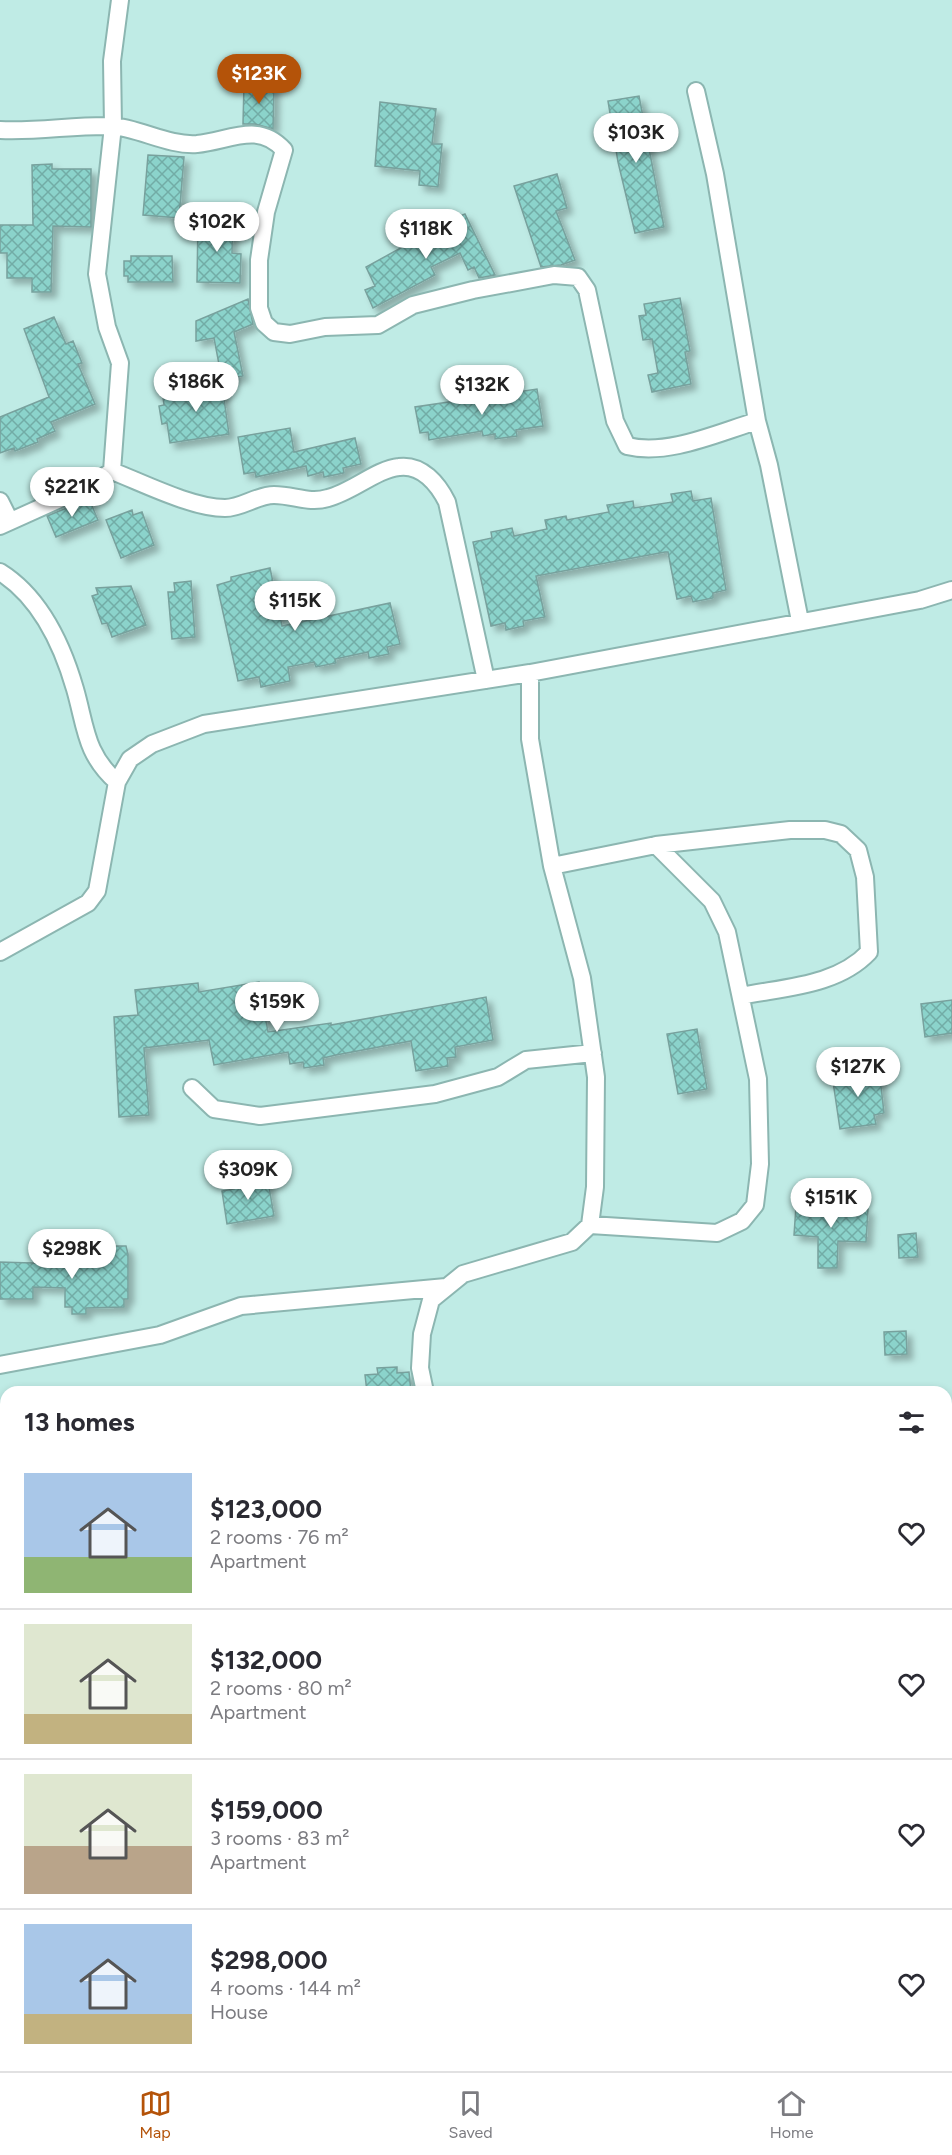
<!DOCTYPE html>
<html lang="en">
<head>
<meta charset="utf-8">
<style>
	:root { --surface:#fff; --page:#f2f2f3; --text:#2b2b33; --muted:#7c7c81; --line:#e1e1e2; --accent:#b45309 }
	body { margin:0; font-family:Figtree,sans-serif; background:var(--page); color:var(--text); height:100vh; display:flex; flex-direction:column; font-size:22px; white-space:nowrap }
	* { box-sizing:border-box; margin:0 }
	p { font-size:20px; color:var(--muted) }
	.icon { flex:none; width:33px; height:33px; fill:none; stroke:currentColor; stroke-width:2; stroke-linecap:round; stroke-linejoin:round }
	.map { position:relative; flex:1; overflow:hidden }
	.panel { position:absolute; left:0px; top:1386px; width:952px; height:686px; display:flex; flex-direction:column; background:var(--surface); border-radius:18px 18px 0 0; box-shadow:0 3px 9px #0003 }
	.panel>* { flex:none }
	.price { position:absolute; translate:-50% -51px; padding:0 14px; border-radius:21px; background:#fff; color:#222; font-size:20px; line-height:39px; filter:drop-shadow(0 2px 3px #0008) }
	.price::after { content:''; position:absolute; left:50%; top:36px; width:18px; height:14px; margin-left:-9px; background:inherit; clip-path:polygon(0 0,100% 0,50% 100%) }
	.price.on { background:var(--accent); color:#fff }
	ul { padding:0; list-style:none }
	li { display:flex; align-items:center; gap:18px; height:150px; padding:0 24px }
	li+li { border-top:2px solid var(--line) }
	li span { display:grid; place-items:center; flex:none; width:168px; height:120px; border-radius:0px; color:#555 }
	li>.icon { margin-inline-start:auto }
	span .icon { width:72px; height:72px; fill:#fffc; stroke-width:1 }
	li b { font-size:26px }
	h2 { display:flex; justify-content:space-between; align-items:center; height:72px; padding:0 24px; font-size:26px }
	.tabs { display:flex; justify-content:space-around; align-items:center; height:84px; border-top:2px solid var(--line); background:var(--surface); font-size:16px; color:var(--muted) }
	.tabs a { display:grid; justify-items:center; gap:3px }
	.tabs .on { color:var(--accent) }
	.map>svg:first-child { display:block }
</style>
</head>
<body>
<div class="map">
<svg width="952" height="2071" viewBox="0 0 952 2071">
	<defs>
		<pattern id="building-cross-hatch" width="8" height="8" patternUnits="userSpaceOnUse" patternTransform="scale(1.5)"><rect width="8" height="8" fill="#8bd3cb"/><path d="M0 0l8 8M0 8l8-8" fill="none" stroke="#72aca6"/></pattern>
		<filter id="shadow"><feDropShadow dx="5.5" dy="5.5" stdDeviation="3" flood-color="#0004"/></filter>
	</defs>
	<rect width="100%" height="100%" fill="#bfebe5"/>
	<path fill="url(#building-cross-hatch)" stroke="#78a19d" stroke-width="1.5" filter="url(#shadow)" d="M244,84L274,85L273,129L255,124H243Z
		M639,96L664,227L635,233L618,162L608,101Z
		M380,102L436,109L432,144H442L438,187L419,185L420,171L375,166Z
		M148,155L184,157L179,218L143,215Z
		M52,164V169H91V227L53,226L51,292H32V278H7V253H0V225H33L32,165Z
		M557,174L567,208L556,211L575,260L561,265L541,267L514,186Z
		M465,214L495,275L479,278L474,267L468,270L460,253L431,267L435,275L373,308L365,290L375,286L366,267L439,227L438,225Z
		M198,220H233L232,253L241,254L240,283L197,282Z
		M131,256H172L173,282H128V276H124V261H131Z
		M680,298L690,351L685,352L691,384L652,392L648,375L658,373L652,339L643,340L639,316L646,315L644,304Z
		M248,299L253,324L234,332L243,376L222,380L214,338L196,341V321Z
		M54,317L66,344L73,341L82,363L78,364L95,404L51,422L55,431L37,439L38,442L15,451L14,448L0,453V417L49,397L24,329Z
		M221,378L229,434L170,443L167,423L162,424L159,406L164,405L163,397L197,391L196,388L203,387L202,381Z
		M537,389L543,426L516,430L517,436L495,439V434L483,436L482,431L429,440L428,432L420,433L415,407Z
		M290,428L294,452L355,438L361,464L343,468L344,473L324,477L323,472L308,476L306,466L256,477L255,472L244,474L238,437Z
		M691,491L693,501L711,498L726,590L713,593V598L693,602L691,596L677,599L668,552H665L536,576L545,617L523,621L524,626L506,630L505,623L491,626L473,542L492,538L491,532L512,528L514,536L547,529L545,520L566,516L567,520L609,512L607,505L633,501L634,508L673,502L671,494Z
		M89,499L98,520L56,537L47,516Z
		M132,510L133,515L142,512L154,545L121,558L106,520Z
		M270,568L282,626L390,603L400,644L387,647L389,654L369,658L368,652L335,659L336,663L316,667L314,662L288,667L290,681L261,687L259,677L238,681L217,585L231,581V577Z
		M191,581L195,637L172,639L168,592H175L174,583Z
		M131,586L146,625L112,637L107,623L102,624L92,596L98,594L96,588Z
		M259,982L268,1032L331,1023V1025L486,997L493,1040L455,1047L456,1057L447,1058L448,1066L416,1071L411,1041L336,1055L323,1058L324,1065L304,1068L303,1062L290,1064L288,1052L214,1065L209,1040L144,1048L149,1115L119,1117L114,1017L138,1015L135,990L198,983L199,992Z
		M952,1000V1033L925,1037L921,1004Z
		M697,1029L707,1089L678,1094L667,1034Z
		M879,1069L884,1113L874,1115L876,1124L840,1129L832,1075Z
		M253,1176L255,1183L268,1181L274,1216L227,1224L222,1191L234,1189L232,1180Z
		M796,1206L868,1209L866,1242L838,1241L837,1268H818V1237L794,1235Z
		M916,1233L918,1257L899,1258L898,1235Z
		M113,1246H126L128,1254V1299H124V1307L86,1308V1314H72V1307H65V1288L33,1287V1299H0V1262L65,1264V1257H101V1250H113Z
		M906,1331L907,1354L885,1355L884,1332Z
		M397,1367V1373L409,1372L411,1392H367L365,1375L378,1374L377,1368Z"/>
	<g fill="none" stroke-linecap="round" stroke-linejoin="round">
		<defs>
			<path id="street" d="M696,91L715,174L757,421L769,465L800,621
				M0,130C37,132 74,125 111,126C140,128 168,146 197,144C229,141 258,121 284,150L266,212L259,260V308L264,323L274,332L290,334L325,327L378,325L413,305L473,290L554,275L578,277L587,290L615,421L627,446C668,456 717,433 757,421
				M112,471C143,483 192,508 225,508C242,508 257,495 274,495C294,495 309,504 328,498C352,492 377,469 399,467C422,464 438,484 447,502L486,680
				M0,501L10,521
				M0,526L93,484L112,471L120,363L107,327L97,274L113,126L112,61L120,0
				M0,572C40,597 62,644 75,689C86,727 85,754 117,782
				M552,866L656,845L790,830H825L841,834L858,850L865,877L869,952C837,986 785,987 741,996
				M0,952L88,903L97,891L117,782L130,759L152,744L204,724L530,673L920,600L952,590
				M192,1088L214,1109L260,1116L435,1094L498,1077L526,1060L593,1053
				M590,1225L717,1233L742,1221L755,1205L760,1164L758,1079L727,932L712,901L656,845
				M0,1365L160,1335L241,1306L446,1287
				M425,1392L420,1368L422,1334L431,1300L463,1274L572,1242L590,1225L595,1187L596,1077L582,978L552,866L530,739V673
				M0,1584L6,1583
				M0,1896L2,1914L0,1923
				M946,2015L952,2014
				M235,2066L240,2071
				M681,2066L683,2071
				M878,2066V2071"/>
		</defs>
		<use href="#street" stroke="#8cb6b1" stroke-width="20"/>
		<use href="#street" stroke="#fff" stroke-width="16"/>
	</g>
</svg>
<b class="price on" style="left:259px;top:105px">$123K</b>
<b class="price" style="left:636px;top:164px">$103K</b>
<b class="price" style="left:217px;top:253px">$102K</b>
<b class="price" style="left:426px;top:260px">$118K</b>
<b class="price" style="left:196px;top:413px">$186K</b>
<b class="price" style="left:482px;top:416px">$132K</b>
<b class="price" style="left:72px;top:518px">$221K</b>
<b class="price" style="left:295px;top:632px">$115K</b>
<b class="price" style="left:277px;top:1033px">$159K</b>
<b class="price" style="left:858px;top:1098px">$127K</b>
<b class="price" style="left:248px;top:1201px">$309K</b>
<b class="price" style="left:831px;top:1229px">$151K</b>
<b class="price" style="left:72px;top:1280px">$298K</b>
<section class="panel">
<h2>13 homes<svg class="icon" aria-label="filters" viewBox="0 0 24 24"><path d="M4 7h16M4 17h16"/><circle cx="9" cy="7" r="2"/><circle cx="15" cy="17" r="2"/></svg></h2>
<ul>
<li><span style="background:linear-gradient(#a9c7e8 70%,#8fb573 0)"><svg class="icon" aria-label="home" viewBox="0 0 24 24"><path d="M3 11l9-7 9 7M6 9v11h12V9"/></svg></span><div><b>$123,000</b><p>2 rooms · 76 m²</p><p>Apartment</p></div><svg class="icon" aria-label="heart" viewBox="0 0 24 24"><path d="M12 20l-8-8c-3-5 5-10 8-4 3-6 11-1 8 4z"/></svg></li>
<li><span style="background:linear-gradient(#dfe7d0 75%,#c2b280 0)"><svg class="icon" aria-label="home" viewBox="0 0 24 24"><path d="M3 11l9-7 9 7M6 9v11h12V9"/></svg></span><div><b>$132,000</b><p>2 rooms · 80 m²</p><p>Apartment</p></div><svg class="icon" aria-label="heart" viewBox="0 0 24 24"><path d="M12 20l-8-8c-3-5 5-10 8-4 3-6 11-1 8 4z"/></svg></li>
<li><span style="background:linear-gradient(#dfe7d0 60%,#b9a48a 0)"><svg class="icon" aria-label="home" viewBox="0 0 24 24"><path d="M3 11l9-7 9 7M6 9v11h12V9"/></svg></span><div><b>$159,000</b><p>3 rooms · 83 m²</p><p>Apartment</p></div><svg class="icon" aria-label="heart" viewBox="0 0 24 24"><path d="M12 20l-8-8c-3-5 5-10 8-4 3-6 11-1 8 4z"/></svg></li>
<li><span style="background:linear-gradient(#a9c7e8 75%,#c2b280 0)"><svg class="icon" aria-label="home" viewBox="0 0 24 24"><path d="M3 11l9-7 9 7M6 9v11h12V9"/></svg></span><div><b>$298,000</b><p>4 rooms · 144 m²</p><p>House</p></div><svg class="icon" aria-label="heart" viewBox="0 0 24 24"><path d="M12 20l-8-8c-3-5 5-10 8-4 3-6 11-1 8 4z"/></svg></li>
</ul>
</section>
</div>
<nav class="tabs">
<a class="on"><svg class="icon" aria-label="map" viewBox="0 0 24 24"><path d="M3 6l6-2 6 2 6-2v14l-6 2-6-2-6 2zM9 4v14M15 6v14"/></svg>Map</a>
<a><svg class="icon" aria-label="saved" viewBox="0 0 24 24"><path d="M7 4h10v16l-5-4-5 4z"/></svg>Saved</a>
<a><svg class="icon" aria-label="home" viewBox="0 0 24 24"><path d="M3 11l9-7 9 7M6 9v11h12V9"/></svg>Home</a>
</nav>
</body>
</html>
